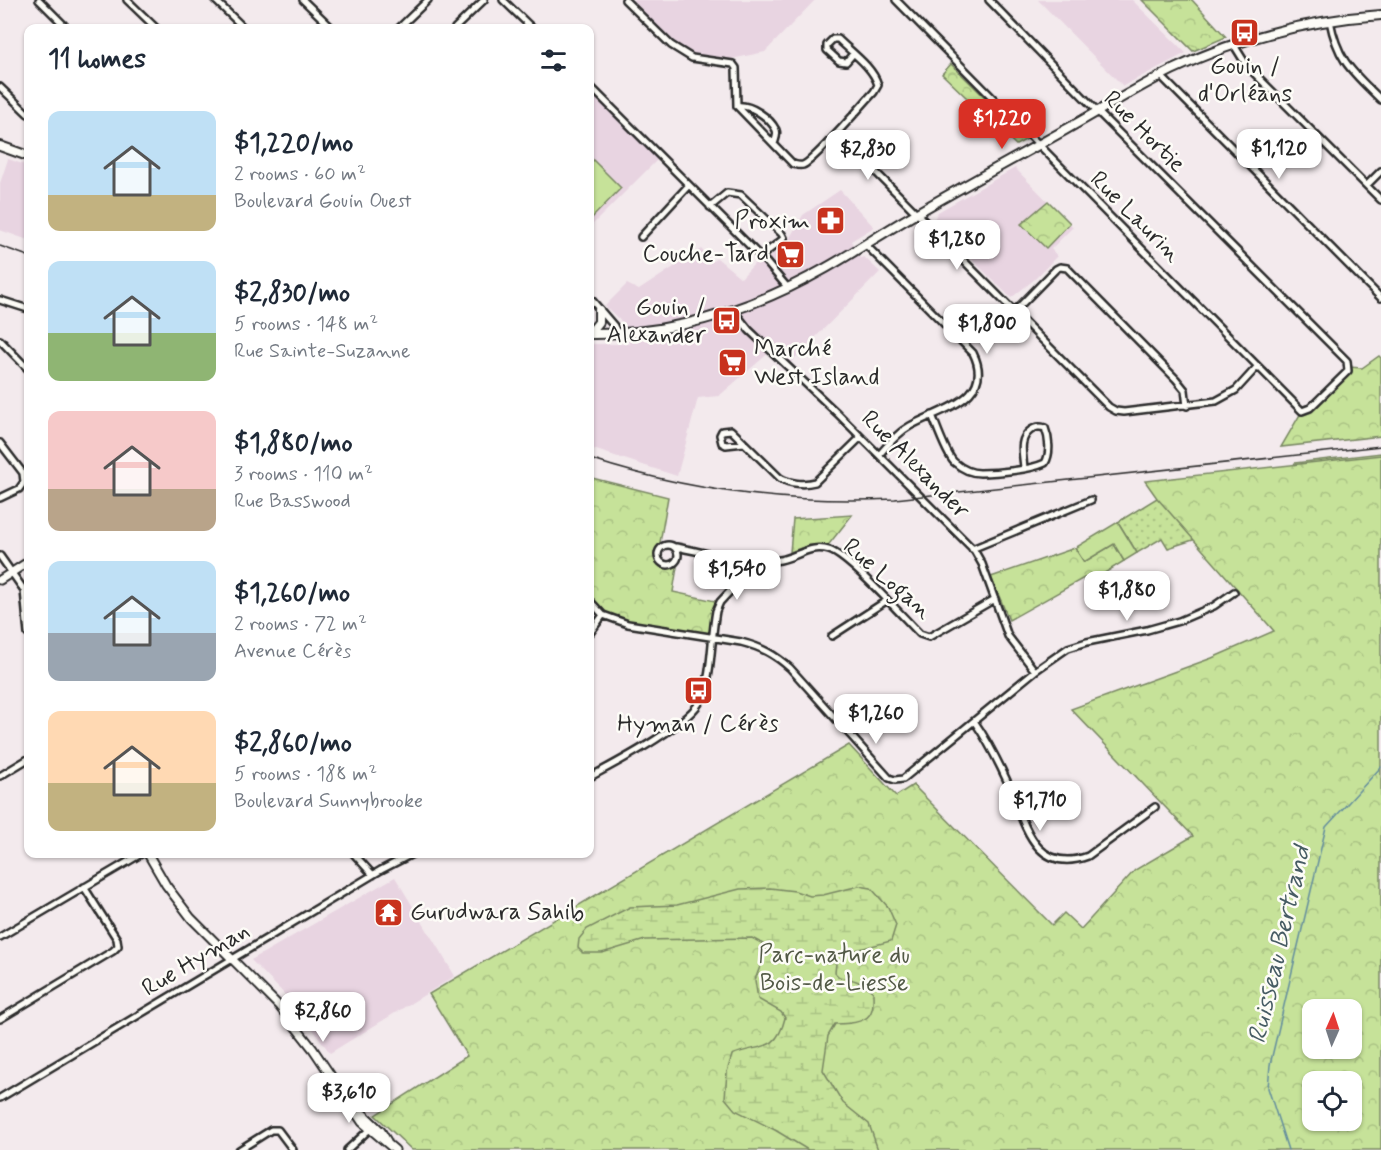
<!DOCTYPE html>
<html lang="en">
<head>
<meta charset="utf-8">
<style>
	:root { --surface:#fff; --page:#f6f6f7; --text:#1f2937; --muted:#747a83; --accent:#d93025 }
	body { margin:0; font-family:Mynerve,sans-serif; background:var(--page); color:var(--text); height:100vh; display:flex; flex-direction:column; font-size:22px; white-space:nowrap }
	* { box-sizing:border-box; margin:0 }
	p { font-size:20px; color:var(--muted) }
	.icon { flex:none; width:33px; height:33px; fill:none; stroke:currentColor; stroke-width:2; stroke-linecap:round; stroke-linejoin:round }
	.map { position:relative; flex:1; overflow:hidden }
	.side { position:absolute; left:24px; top:24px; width:570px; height:834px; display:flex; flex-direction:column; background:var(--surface); border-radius:12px; box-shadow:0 2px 4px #0004 }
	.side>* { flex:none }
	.needle { width:39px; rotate:3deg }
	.fabs { position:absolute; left:1302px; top:999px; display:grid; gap:12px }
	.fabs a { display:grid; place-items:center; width:60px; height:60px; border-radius:12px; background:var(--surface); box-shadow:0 2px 4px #0004; font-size:30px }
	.price { position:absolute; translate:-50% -51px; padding:0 14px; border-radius:12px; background:#fff; color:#222; font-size:20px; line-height:39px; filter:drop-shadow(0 2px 3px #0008) }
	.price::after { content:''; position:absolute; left:50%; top:36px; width:18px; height:14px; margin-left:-9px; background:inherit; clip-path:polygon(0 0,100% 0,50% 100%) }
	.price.current { background:var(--accent); color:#fff }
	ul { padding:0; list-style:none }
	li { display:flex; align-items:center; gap:18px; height:150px; padding:0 24px }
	li span { display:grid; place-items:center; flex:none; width:168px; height:120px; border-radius:12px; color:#555 }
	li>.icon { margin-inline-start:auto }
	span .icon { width:72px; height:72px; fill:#fffc; stroke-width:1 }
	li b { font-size:26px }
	h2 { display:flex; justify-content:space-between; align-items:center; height:72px; padding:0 24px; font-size:26px }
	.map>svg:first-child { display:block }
</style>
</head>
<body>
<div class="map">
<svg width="1381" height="1150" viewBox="0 0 1381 1150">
	<defs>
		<pattern id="grass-dots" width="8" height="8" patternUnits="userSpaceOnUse" patternTransform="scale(1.5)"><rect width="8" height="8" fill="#c6e299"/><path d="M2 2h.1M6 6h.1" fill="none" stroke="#aac284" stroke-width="1.8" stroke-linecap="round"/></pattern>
		<pattern id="forest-crowns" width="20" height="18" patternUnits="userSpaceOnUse" patternTransform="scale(1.5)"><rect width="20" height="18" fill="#c6e299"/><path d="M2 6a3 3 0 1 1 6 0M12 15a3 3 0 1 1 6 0" fill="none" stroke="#aac284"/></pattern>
		<pattern id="wetland-marsh" width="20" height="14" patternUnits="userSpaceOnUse" patternTransform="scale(1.5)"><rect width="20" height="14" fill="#c6e299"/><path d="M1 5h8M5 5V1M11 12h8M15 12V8" fill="none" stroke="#aac284"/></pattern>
	</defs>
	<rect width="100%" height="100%" fill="#f3eaed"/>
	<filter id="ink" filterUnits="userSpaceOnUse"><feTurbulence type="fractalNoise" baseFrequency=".0167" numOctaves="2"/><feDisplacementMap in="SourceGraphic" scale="12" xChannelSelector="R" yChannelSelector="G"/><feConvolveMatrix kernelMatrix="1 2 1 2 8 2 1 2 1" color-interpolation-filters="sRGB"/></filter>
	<g filter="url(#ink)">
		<path fill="#e8d4e1" d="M632,0H815L765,52L731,59L689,54L679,48Z
			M1038,0H1132L1186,53L1123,86Z
			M590,91L658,159L590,227Z
			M8,159L28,166V240L0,230V183Z
			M1015,168L1073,227L1051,249L1057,256L1035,279L1011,298L933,221L938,212Z
			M840,190L874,227L851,241L860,258L864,257L880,272L787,366L771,351L719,396L698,398L677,476L590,448V344H629L623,323L605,306L627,284L639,290L701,249L713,261L717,258L741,278L756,262L770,257L789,239L803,215Z
			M395,877L455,976L330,1053L297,1007L251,960Z"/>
		<path fill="url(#grass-dots)" stroke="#788662" stroke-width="1.5" d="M1381,453V526L1196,539L1168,548L1162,538L1137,553L1118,522L1157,498L1276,494L1295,463Z"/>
		<path fill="url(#forest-crowns)" stroke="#788662" stroke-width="1.5" fill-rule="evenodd" d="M1142,0H1192L1226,37L1193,51Z
			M951,64L1027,139L1016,145L942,74Z
			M1048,201L1070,223L1046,248L1021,224Z
			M1379,356L1381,358V436L1281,447L1302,411L1310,408L1349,367L1362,368Z
			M1381,455V1150H412L375,1115L467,1056L429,994L849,745L896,796L913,785L1052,925L1064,913L1081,929L1135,870L1193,836L1071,709L1212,658L1274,631L1157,498L1145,481ZM1312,1010H1352V1048H1312ZM1312,1082H1352V1120H1312Z
			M592,478L668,497L658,554C661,564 667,565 677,567L673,592L720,602L712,637L628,624L603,615L590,601V487Z
			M852,515L826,548L809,545L790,552L793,519Z
			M1114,544L1124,561L1095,579L1091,574L1009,620L991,577L1075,548L1084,562Z"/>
		<path fill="url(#wetland-marsh)" stroke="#788662" stroke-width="1.5" d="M859,886L871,888L888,907L896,925L891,941L852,951L836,963L835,973L839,977C853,979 863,982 873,992C873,999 874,1006 871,1012C867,1023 845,1024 835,1024L828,1036L823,1070L843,1103L869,1124L878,1150H808L775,1130L735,1110L725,1098L727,1072L732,1055C758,1043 776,1055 785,1018L781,1012L758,999L755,980L765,953V945L752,938L645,940L602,953H583L578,948L579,939L587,929L630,907L677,905L740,889L770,888L795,891L810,896L823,895Z"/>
		<path fill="#c6e299" stroke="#788662" stroke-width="1.5" d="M590,157L621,188L590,220Z
			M1118,522L1137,553L1124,561L1114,544L1084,562L1075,548Z"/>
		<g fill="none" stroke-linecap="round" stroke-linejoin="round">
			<path stroke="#638d9d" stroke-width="1.5" d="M1288,1150L1268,1088L1270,1065L1326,827L1381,767"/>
			<defs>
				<path id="minor" d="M39,0L67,28
					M127,0L156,28
					M215,0L244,28
					M303,0L332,28
					M503,0L532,28
					M625,0L671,45L692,58L733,64L736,68L737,106L793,164C797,165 799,166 803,165C815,160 862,105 874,92L878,85C873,67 851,52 838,39H833L827,45V50L839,61L846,62L853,54
					M896,0L1302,411L1310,408L1348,371L1347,361L1098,112L989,0
					M1330,21C1338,62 1353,72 1381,100
					M399,28L428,0
					M455,28L484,0
					M1234,45L1247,66L1381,200
					M1161,76L1381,298
					M590,86L766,262L788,288
					M0,87L28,114
					M737,106C751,104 770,118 776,130C778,135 775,140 774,144
					M837,133L1109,407L1116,411L1124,412L1216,401L1236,390L1257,367
					M1367,185L1381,171
					M710,207L727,193L741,195L782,234L784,238L782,240L760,257
					M641,237L689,185
					M865,244L973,353C996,399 940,409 910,426C897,433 888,445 879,455
					M590,298L614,326L618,334
					M0,300L28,309
					M734,311L749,330L837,413L974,550L982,564L1008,636L1035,671
					M1014,312L1056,269L1060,267L1067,268L1176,379L1185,390L1187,406
					M0,340L28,369
					M932,415C937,427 946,454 954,462C961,468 971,473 980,473C997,473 1030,470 1045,463C1051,453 1049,438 1045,428C1039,426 1036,427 1031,430C1018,439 1023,454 1024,468
					M0,443L23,473L24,482L19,489L0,498
					M744,443L726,445L722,443L720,435L722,431L731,430L780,478C790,484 804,485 815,482L861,437
					M658 555a10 10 0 1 1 20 0a10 10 0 1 1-20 0Z
					M676,547C708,553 749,566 780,560C797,557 811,544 829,550C850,557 902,616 920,634L929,637L995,599
					M972,549L1091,500
					M0,556L24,590L28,634
					M590,601L603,615L628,624L741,642C761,647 774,654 790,668L889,778L895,780L903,779L1035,671L1068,648L1087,642L1147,630L1179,621L1214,606L1234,592
					M590,633L603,615
					M832,636L886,601
					M974,721C988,741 998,761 1008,783C1024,820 1033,876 1088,856L1155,807
					M0,776L28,759
					M590,777C616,763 691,724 702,698C712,675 711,637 716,611L720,602L757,562
					M354,854L373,875
					M0,937L141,854
					M0,1019L113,951L118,946L117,939L84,887
					M0,1098L381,870L412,854
					M239,1150L271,1130H278L293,1150
					M347,1150L371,1128"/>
				<path id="tertiary" d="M0,580L28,562
					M148,854L166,885L191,918L279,1006L313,1049L362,1122L395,1150
					M356,1107L381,1131L387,1141"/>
				<path id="secondary" d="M0,146L28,156
					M590,333L599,322V310
					M590,334C675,335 752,310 826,268C851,254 875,238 900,223C954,191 1010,161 1065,130C1101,110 1136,88 1172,70C1238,38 1308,20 1381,15"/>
			</defs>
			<use href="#minor" stroke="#2b2b2b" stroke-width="10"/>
			<use href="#tertiary" stroke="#2b2b2b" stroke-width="11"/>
			<use href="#secondary" stroke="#2b2b2b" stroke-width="12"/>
			<use href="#minor" stroke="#fdfcf7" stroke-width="5"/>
			<use href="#tertiary" stroke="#fdfcf7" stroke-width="7"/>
			<use href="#secondary" stroke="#fdfcf7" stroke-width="8"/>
			<path stroke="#2b2b2b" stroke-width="1.5" d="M0,246L28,256
				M590,459C688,491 792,504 895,499L1381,446"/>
		</g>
	</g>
	<defs>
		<symbol id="bus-square" viewBox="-11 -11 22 22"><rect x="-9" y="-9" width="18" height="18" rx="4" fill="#c8321e" stroke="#fdfcf7"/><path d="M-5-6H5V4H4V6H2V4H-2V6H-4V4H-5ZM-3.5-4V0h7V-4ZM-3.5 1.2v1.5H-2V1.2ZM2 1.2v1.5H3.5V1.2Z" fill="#fff"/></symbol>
		<symbol id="pharmacy-square" viewBox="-11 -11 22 22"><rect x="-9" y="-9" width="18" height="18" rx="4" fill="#c8321e" stroke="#fdfcf7"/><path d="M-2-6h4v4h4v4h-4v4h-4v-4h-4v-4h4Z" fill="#fff"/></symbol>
		<symbol id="supermarket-square" viewBox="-11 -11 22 22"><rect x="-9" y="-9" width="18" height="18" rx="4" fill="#c8321e" stroke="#fdfcf7"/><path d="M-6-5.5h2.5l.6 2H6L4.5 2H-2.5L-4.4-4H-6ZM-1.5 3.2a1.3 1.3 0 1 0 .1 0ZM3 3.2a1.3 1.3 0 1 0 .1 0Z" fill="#fff"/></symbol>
		<symbol id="temple-square" viewBox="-11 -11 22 22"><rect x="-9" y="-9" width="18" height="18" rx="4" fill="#c8321e" stroke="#fdfcf7"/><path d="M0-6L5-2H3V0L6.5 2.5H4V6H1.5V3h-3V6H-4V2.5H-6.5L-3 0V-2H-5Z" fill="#fff"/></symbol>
	</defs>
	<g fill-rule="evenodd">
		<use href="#bus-square" x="1228" y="16" width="33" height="33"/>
		<use href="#pharmacy-square" x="814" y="204" width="33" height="33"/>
		<use href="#supermarket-square" x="774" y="238" width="33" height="33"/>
		<use href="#bus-square" x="710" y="304" width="33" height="33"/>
		<use href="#supermarket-square" x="716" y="346" width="33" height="33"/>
		<use href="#bus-square" x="682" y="674" width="33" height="33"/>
		<use href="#temple-square" x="372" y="896" width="33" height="33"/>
	</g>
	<g text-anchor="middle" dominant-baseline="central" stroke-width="5" stroke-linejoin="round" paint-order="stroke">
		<g font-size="24" fill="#2b2b2b" stroke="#fdfcf7" text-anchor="end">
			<text x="1245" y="66" text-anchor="middle">Gouin /<tspan x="1245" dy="28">d'Orléans</tspan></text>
			<text x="810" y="221">Proxim</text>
			<text x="769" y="254">Couche-Tard</text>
			<text x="706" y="307">Gouin /<tspan x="706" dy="28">Alexander</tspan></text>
			<text x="754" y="349" text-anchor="start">Marché<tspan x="754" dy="28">West Island</tspan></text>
			<text x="698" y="724" text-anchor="middle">Hyman / Cérès</text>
			<text x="410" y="912" text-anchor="start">Gurudwara Sahib</text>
		</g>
		<g font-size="24" fill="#2b2b2b" stroke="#fdfcf7">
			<text transform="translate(1144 132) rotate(45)">Rue Hortie</text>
			<text transform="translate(1135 217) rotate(45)">Rue Laurin</text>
			<text transform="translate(915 465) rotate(45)">Rue Alexander</text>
			<text transform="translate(887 579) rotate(41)">Rue Logan</text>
			<text transform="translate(196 960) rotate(-31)">Rue Hyman</text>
		</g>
		<g font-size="24" fill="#525946" stroke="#fdfcf7">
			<text x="834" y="955">Parc-nature du<tspan x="834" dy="28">Bois-de-Liesse</tspan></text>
		</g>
		<g font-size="26" font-style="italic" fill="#475c64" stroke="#fdfcf7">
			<text transform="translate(1280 945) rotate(-77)">Ruisseau Bertrand</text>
		</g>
	</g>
</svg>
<div class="fabs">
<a><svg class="needle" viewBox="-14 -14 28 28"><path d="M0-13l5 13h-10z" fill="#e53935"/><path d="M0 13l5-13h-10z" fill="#747a83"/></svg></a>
<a><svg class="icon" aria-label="locate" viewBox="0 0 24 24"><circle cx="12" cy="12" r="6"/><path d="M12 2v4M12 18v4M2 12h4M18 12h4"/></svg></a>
</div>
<b class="price current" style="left:1002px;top:150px">$1,220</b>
<b class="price" style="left:1279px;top:180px">$1,120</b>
<b class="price" style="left:868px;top:181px">$2,830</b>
<b class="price" style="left:957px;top:271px">$1,280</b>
<b class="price" style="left:987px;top:355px">$1,800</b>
<b class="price" style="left:737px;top:601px">$1,540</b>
<b class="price" style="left:1127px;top:622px">$1,880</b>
<b class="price" style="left:876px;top:745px">$1,260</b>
<b class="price" style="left:1040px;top:832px">$1,710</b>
<b class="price" style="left:323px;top:1043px">$2,860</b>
<b class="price" style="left:349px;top:1124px">$3,610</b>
<section class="side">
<h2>11 homes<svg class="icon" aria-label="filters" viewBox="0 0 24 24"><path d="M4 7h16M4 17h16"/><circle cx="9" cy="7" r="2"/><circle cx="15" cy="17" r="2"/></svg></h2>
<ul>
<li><span style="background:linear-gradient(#bfe0f5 70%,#c2b280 0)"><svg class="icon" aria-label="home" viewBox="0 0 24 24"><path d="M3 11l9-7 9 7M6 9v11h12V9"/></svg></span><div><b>$1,220/mo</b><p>2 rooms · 60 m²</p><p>Boulevard Gouin Ouest</p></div></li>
<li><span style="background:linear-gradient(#bfe0f5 60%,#8fb573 0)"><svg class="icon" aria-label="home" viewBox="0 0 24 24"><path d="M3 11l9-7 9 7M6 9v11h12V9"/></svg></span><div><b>$2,830/mo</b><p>5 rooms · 148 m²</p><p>Rue Sainte-Suzanne</p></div></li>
<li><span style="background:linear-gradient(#f6c9c9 65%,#b9a48a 0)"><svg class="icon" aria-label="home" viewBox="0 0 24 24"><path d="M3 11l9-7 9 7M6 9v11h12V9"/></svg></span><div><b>$1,880/mo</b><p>3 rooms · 110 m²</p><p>Rue Basswood</p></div></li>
<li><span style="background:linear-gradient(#bfe0f5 60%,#9aa5b1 0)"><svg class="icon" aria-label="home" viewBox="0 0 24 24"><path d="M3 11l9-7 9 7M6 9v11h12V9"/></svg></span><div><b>$1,260/mo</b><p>2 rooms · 72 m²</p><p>Avenue Cérès</p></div></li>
<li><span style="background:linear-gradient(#ffd9b3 60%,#c2b280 0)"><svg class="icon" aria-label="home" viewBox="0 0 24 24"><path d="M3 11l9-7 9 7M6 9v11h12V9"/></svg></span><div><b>$2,860/mo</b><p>5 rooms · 188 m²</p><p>Boulevard Sunnybrooke</p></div></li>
</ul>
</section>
</div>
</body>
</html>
